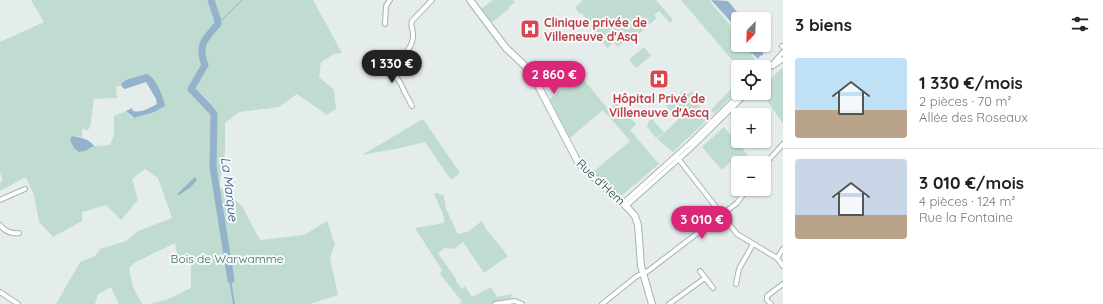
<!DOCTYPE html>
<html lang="fr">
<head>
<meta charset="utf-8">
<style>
	:root { --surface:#fff; --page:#f2f2f2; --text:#202124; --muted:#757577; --line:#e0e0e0; --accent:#db2777 }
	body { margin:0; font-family:Quicksand,sans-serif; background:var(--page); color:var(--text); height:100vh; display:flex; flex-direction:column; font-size:15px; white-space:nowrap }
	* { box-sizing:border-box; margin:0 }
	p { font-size:13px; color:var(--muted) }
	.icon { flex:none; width:22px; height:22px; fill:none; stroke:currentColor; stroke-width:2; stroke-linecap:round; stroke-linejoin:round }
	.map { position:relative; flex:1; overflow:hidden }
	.side { display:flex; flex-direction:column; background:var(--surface); width:320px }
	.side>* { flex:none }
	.needle { width:26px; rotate:203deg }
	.tools { position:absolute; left:731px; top:12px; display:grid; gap:8px }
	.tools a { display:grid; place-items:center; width:40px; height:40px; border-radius:4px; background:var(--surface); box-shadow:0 1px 3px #0004; font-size:20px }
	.price { position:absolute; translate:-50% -34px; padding:0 9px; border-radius:14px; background:var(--accent); color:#fff; font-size:13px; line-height:26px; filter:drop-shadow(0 1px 2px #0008) }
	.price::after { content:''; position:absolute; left:50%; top:24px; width:12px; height:9px; margin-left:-6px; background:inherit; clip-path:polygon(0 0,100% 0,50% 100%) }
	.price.on { background:#222; color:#fff }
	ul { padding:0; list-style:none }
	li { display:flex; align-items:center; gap:12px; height:100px; padding:0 12px }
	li+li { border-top:1px solid var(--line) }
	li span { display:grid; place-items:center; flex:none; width:112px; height:80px; border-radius:4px; color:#555 }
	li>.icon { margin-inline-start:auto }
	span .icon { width:48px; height:48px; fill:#fffc; stroke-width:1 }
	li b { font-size:17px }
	h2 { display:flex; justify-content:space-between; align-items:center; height:48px; padding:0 12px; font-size:17px }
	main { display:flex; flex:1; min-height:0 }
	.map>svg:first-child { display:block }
</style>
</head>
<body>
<main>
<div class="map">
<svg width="783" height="304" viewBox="0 0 783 304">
	<rect width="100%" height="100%" fill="#e5edec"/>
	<path fill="#c0dcd0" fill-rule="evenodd" d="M31,0H313L342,53L334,54L321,62L319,77L334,90L336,109L327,115L297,94L279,107L239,112L225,123V153L219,187L242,206L260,240L304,235L327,221L335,244L330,258L338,295L310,304H150L166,300L191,288V264L178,259L175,243L134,263L129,268L133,287L142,304H119L111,287L98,294L95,304H56L80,262L95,256L100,249L126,241L138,231L172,218L158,178L145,169L132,179L138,200L121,220L106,205L82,212V221L53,237L39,222L34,195L26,177L0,191V182L3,181L0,173V42L44,22ZM146,74C154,77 166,98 164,107L136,118H132L126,111L114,116V135L110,145L94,146L90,149L72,136L82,137V129L88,130L90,127L94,99L117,98L116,86H121V84Z
		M493,0H513L515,2L509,7V9L492,22L481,9Z
		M583,0H656L673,20L670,23L659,11L654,15L657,18L635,37L633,34L618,47L614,43L655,6L607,48L582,13L580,14L575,8Z
		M681,0H709L738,35V45H745L759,65L758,67H738Z
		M644,47L651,56L636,68L629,60Z
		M783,67V124L762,93H764V85Z
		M578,73L609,110L617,103L636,124L630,130L659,164L620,197L592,173L630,141L603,110L570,138L550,99Z
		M736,74L738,77V90L714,114L711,110L738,82L733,76Z
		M684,90L688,94L692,91L707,120L673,152L657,139L678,120L666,106Z
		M423,119L460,173L451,180L425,142L396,149L362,155Z
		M652,119L664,132L656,138L647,127L649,121Z
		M724,127L748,155L741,161L736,156L722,170L702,147Z
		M434,193H437L444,196L446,209L458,234L467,232L482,221L486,229L508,256L484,273L463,242L454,249L445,248L438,253L456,279V281L462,289L465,286L472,297L491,287L497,297L512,294L509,304H459L462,302L440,274L442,270L415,228L444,223V217Z"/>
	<path fill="#93b2cc" d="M711,0L728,1L742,18L743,19H738V33L732,23Z
		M746,45L760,46L763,51V55L760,56L758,59L753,54L750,53Z
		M146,74C155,75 164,98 165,106L154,112L134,118L126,111L132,108L133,111C141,113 150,108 157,104L156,99L146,82L125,89L123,88L121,84L126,80Z
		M72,136C81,138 88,138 94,146L85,151L79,152L74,148L70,140Z
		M211,165H214L215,184L235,304H233L212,179Z
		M195,177L197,180L191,187L179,195L177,194Z"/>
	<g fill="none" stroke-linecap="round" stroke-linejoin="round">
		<path stroke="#93b2cc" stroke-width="1" d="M218,24L242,0"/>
		<path stroke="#93b2cc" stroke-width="7" d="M211,0L217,18L218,24C205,39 197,45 205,65L191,89L211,110L214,114L213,167L231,280"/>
		<defs>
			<path id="street" d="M385,24L386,6L390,0
				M782,46L783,47
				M387,58L394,64L395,75L401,84L404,91L410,102L412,106
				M394,64C403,57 414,46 413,34C413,28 410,26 412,21L432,0
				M773,66L783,59
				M764,74L783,52
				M677,157L737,234L777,258L783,266
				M764,165L783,144
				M0,200L25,189
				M623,203L689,144L741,93
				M626,206L689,150L747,93
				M0,225C5,232 11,234 19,233
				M777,258L783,249
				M700,271L713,288
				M736,284L739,269L753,244
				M0,292L18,304
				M495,304L515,301L522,304
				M602,304L637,276L648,271L737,203L747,189
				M669,304L705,278
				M771,304L767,300V296L783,284"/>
			<path id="secondary" d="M470,0L506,48L525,66L533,76L579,164L626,206L635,216L638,225L641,266L652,304"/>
		</defs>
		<use href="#street" stroke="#a8b4b4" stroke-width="6"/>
		<use href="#secondary" stroke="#a1b5b3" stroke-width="8"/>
		<use href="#street" stroke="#fff" stroke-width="4"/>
		<use href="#secondary" stroke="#fff" stroke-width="6"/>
	</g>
	<defs>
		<symbol id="hospital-square" viewBox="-11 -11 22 22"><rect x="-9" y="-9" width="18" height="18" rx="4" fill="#e0444e" stroke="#f5f9f9"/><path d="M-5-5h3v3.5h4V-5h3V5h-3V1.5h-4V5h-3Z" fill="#fff"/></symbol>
	</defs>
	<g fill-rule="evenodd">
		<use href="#hospital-square" x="519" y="18" width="22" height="22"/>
		<use href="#hospital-square" x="648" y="68" width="22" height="22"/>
	</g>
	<g text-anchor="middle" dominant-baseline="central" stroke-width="4" stroke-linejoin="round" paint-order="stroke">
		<g font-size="12" font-weight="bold" fill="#be3a42" stroke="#f5f9f9" text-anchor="start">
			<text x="544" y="22">Clinique privée de<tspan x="544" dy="14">Villeneuve d'Asq</tspan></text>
			<text x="659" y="98" text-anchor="middle">Hôpital Privé de<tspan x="659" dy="14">Villeneuve d'Ascq</tspan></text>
		</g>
		<g font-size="12" fill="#263c3d" stroke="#f5f9f9">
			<text transform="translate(601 182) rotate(43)">Rue d'Hem</text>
		</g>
		<g font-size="12" fill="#33715e" stroke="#f5f9f9">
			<text x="227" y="258">Bois de Warwamme</text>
		</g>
		<g font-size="13" font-style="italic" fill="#254f74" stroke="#f5f9f9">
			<text transform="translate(230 189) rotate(83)">La Marque</text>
		</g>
	</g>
</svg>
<div class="tools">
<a><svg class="needle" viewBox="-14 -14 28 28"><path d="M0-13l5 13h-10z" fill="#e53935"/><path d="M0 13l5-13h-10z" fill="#757577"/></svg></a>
<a><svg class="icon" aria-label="locate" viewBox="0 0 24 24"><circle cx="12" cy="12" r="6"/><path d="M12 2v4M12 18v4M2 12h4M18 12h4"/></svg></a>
<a>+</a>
<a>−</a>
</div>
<b class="price on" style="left:392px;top:84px">1 330 €</b>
<b class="price" style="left:554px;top:95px">2 860 €</b>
<b class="price" style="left:702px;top:240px">3 010 €</b>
</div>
<section class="side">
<h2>3 biens<svg class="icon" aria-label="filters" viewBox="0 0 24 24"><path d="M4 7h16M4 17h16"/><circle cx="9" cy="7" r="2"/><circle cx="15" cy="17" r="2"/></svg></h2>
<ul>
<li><span style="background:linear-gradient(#bfe0f5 65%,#b9a48a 0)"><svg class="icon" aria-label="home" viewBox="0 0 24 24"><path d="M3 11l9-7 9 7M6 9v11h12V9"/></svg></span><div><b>1 330 €/mois</b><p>2 pièces · 70 m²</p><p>Allée des Roseaux</p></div></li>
<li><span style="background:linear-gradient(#c9d6e8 70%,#b9a48a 0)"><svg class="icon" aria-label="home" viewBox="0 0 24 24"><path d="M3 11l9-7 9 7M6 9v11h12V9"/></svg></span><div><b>3 010 €/mois</b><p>4 pièces · 124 m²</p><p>Rue la Fontaine</p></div></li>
</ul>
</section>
</main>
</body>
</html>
